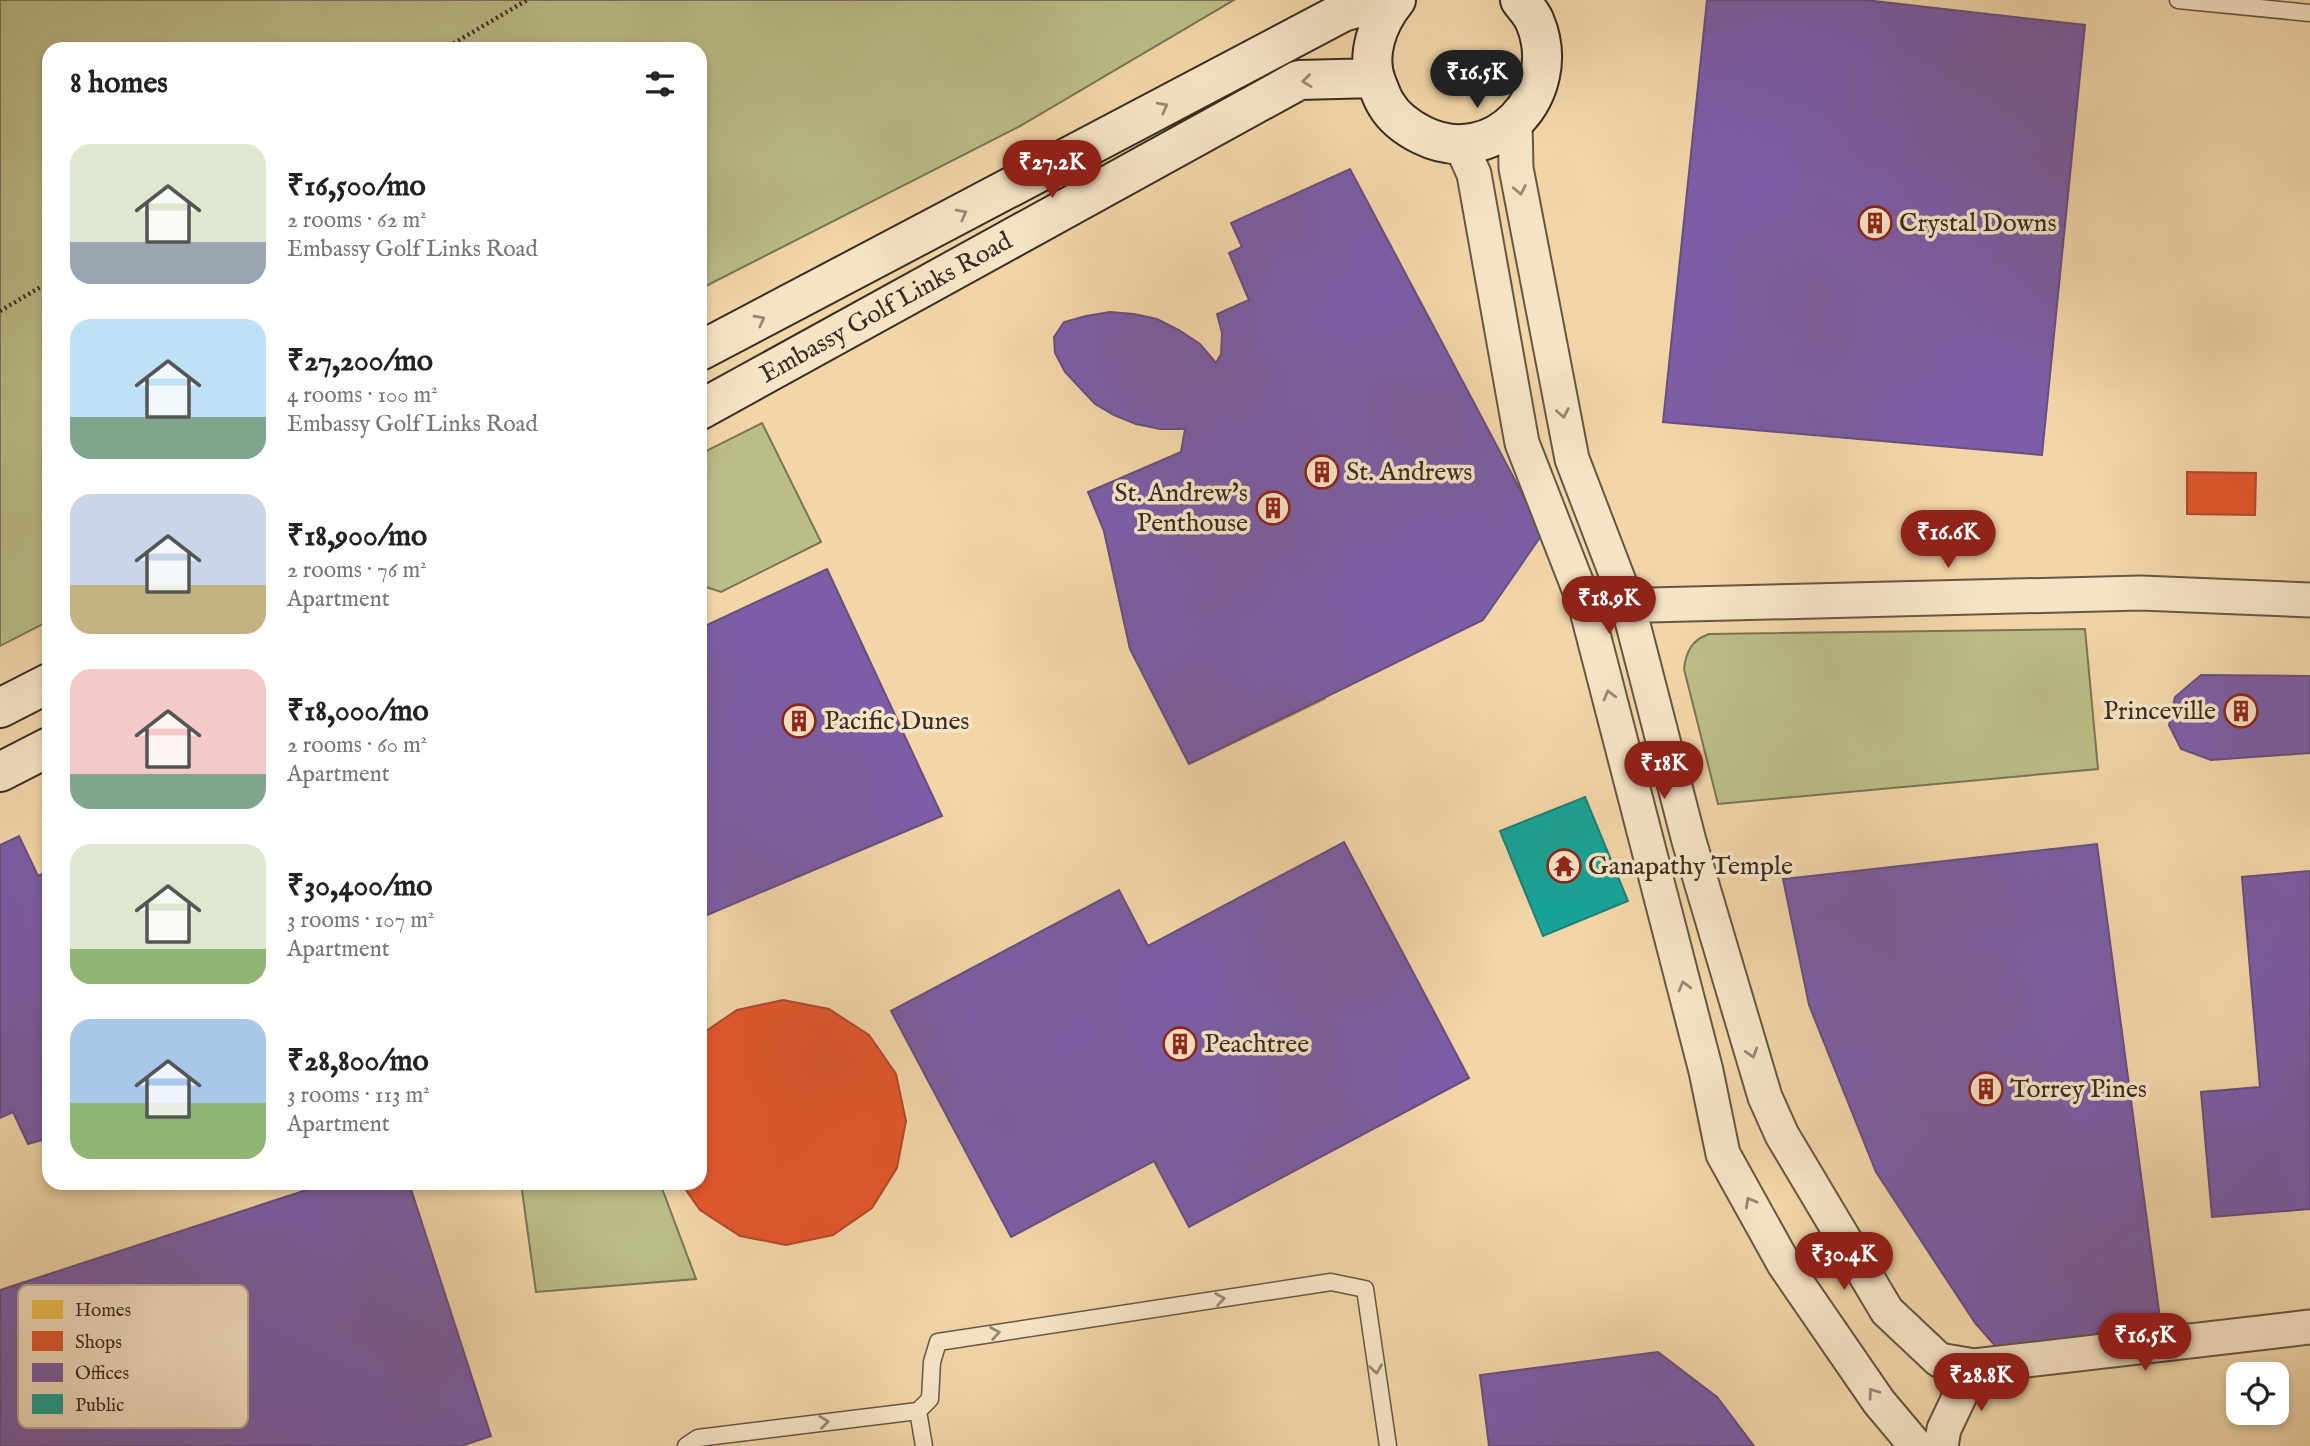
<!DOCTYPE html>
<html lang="en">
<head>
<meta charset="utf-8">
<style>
	:root { --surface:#fff; --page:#f2f2f2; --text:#222; --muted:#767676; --accent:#8f2418 }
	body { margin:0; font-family:"IM FELL English",serif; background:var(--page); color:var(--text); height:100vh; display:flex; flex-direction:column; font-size:26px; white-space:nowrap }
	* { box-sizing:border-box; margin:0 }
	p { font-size:23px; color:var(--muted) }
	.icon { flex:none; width:38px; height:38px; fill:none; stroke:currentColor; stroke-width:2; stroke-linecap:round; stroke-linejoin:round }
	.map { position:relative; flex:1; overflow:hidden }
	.drawer { position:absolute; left:42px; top:42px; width:665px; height:1148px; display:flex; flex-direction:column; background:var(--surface); border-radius:21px; box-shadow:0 4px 10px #0003 }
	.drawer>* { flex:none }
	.controls { position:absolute; left:2226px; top:1362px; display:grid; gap:14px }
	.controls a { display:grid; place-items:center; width:63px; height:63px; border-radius:14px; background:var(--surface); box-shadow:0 4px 10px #0003; font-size:35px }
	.price { position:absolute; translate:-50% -60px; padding:0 16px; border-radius:24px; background:var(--accent); color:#fff; font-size:23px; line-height:46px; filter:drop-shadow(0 2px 4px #0008) }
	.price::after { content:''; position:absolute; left:50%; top:42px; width:21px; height:16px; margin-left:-10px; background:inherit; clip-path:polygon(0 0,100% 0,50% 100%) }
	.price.current { background:#222; color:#fff }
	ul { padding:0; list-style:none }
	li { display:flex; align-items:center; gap:21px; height:175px; padding:0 28px }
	li span { display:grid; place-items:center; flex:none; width:196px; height:140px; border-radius:21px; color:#555 }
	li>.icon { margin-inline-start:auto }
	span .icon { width:84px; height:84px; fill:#fffc; stroke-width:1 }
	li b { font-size:30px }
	h2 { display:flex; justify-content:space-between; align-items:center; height:84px; padding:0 28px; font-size:30px }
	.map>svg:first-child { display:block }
</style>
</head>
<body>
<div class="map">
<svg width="2310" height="1446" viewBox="0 0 2310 1446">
	<rect width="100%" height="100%" fill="#f2d6a8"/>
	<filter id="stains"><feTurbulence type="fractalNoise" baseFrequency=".00286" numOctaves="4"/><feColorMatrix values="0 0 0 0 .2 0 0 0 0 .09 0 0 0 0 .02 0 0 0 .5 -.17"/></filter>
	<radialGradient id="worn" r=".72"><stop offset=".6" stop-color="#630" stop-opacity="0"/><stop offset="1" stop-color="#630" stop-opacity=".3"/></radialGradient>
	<path fill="#bbbd87" stroke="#7a7555" stroke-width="2" d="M0,0H1234L1020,126L700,289V49H49V621L0,646Z
		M762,423L821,542L721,592L700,585V454Z
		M2085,629L2098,769L1718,804L1684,669C1686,651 1692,640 1709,634Z
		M521,1183H660L696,1279L536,1292Z"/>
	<path fill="#f2c14e" stroke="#ba9541" stroke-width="2" d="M1307,277L1334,340L1346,335L1396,451L1437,433L1460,486L1355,530L1364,552L1313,574L1325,699L1189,764L1130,649L1104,531L1223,452L1210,419L1227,360L1270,342L1252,301Z"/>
	<path fill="#e4572e" stroke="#b04a2b" stroke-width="2" d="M2187,472L2256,473L2255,515L2187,514Z
		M783,1000L829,1009L869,1035L896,1074L906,1121L897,1168L872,1208L833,1235L786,1245L740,1236L700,1210L681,1183H700V1035L737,1010Z"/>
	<path fill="#7b5ea7" stroke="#674f7f" stroke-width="2" d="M1707,0H1865L2085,25L2042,455L1663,422Z
		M1350,169L1543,533L1483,620L1189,764L1130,649L1104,531L1088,492L1181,452L1185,429H1160L1136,424L1114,415L1095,404L1065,372L1055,353L1054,337L1064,322L1086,316L1110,312L1134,314L1157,319L1179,330L1200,344L1216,363L1221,354L1222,333L1217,314L1249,300L1229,253L1242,247L1231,223Z
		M827,569L942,816L700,918V621L703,627Z
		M2201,675L2310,676V753L2211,760L2181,749L2169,725L2175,697Z
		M19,836L38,876L49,871V1138L28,1144L13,1112L0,1118V845Z
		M1344,842L1469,1078L1189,1227L1154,1161L1011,1237L891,1011L1119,890L1148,946Z
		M2097,844L2161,1326L1997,1348L1975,1323L1876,1172L1809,1005L1783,879Z
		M2310,871V1209L2212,1217L2201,1092L2260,1087L2242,877Z
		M328,1183H409L491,1436L461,1446H0V1290Z
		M1658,1352L1717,1397L1754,1446H1489L1480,1375Z"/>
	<path fill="#17a398" stroke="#218075" stroke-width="2" d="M1585,797L1628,901L1543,936L1500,831Z"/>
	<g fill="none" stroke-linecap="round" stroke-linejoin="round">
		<defs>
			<path id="lane" d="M2178,0L2310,13
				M918,1411L924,1446
				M686,1446L698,1438L918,1411L930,1399L932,1362L938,1342L1331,1282L1365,1289L1388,1446"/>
			<path id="street" d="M1515,122L1516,168L1572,459L1628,605L1689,841L1765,1097L1782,1135L1887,1311L1939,1360L1974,1366L2310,1327
				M1460,143L1474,174L1522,443L1586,607L1706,1071L1723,1154L1784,1264L1879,1402L1916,1446
				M1609,606L2141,593L2310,600
				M1941,1446L1944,1429L1974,1366"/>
			<path id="secondary" d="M1396,0C1378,22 1365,55 1377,84C1380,91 1382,98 1386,104C1394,118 1408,128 1422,135C1494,171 1565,94 1535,22C1532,14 1525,7 1520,0
				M700,351L1343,12L1383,0
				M700,410L1299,80L1375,78
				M0,708L49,683
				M0,772L49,747"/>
		</defs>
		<use href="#lane" stroke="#665744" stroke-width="19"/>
		<use href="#street" stroke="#665744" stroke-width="37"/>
		<use href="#secondary" stroke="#382d23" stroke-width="42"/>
		<path stroke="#382d23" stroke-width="4.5" stroke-dasharray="2 3.5" stroke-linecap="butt" d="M444,49L527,0
			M0,311L49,282"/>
		<use href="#lane" stroke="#f7e4c6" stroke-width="16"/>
		<use href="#street" stroke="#f7e4c6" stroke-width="33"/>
		<use href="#secondary" stroke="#f7e4c6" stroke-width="38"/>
	</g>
	<defs><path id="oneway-chevron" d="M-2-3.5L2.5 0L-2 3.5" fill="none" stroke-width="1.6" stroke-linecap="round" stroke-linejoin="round" transform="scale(1.75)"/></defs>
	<g stroke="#988874">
		<use href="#oneway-chevron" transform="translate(1307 81) rotate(173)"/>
		<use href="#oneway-chevron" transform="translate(1163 107) rotate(-28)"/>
		<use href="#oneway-chevron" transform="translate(1520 190) rotate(79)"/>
		<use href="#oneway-chevron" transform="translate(962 214) rotate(-28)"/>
		<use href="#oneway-chevron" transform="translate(760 320) rotate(-28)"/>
		<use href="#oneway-chevron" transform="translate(1563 413) rotate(79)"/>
		<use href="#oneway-chevron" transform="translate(1609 695) rotate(-105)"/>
		<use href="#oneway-chevron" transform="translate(1684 986) rotate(-105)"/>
		<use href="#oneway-chevron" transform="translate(1752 1053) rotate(73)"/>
		<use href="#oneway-chevron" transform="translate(1750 1202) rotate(-119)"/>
		<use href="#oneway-chevron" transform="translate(1220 1299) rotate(-9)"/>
		<use href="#oneway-chevron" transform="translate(995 1333) rotate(-9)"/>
		<use href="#oneway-chevron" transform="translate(1376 1369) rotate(82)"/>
		<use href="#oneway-chevron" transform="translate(1873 1393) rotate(-126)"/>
		<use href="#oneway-chevron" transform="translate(824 1422) rotate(-7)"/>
	</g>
	<defs>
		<symbol id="building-ring" viewBox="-11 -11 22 22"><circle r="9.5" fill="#f7e4c6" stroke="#8f2418" stroke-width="1.5"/><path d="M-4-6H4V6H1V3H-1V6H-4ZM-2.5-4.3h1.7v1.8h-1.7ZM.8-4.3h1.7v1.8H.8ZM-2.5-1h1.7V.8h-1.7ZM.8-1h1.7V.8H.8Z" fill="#8f2418"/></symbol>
		<symbol id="temple-ring" viewBox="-11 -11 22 22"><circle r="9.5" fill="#f7e4c6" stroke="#8f2418" stroke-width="1.5"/><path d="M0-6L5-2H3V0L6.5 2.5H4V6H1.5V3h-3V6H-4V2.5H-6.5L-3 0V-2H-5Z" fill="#8f2418"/></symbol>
	</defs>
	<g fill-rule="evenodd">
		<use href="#building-ring" x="1856" y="204" width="38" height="38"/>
		<use href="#building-ring" x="1303" y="453" width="38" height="38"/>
		<use href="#building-ring" x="1254" y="489" width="38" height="38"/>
		<use href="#building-ring" x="2222" y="692" width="38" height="38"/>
		<use href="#building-ring" x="780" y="702" width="38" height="38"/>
		<use href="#temple-ring" x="1545" y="847" width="38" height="38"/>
		<use href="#building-ring" x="1161" y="1025" width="38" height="38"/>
		<use href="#building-ring" x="1967" y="1070" width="38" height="38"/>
	</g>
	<g text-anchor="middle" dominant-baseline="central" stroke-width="7" stroke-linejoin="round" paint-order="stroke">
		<g font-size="26" fill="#382d23" stroke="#f7e4c6" text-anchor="start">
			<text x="1899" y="223">Crystal Downs</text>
			<text x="1346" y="472">St. Andrews</text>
			<text x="1248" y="493" text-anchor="end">St. Andrew's<tspan x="1248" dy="30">Penthouse</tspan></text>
			<text x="2216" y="711" text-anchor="end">Princeville</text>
			<text x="824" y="721">Pacific Dunes</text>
			<text x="1588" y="866">Ganapathy Temple</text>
			<text x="1204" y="1044">Peachtree</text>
			<text x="2010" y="1089">Torrey Pines</text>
		</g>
		<g font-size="26" fill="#382d23" stroke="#f7e4c6">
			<text transform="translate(886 308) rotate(-29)">Embassy Golf Links Road</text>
		</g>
	</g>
	<rect x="18" y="1285" width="230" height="143" rx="10" fill="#f7e4c6" stroke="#bead95" stroke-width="2"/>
	<rect x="32" y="1300" width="31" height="19" fill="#f2c14e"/>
	<rect x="32" y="1331" width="31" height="20" fill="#e4572e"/>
	<rect x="32" y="1363" width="31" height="19" fill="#7b5ea7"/>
	<rect x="32" y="1394" width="31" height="20" fill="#17a398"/>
	<g font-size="19" fill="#382d23">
		<text x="75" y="1316">Homes</text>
		<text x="75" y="1348">Shops</text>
		<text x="75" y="1379">Offices</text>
		<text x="75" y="1411">Public</text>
	</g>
	<rect width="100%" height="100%" filter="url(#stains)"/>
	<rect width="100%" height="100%" fill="url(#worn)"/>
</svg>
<div class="controls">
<a><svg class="icon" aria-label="locate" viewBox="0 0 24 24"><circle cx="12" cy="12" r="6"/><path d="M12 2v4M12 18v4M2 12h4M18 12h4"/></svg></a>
</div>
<b class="price current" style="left:1477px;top:110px">₹16.5K</b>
<b class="price" style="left:1052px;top:200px">₹27.2K</b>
<b class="price" style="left:1948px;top:570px">₹16.6K</b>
<b class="price" style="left:1609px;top:636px">₹18.9K</b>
<b class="price" style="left:1664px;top:801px">₹18K</b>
<b class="price" style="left:1844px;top:1292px">₹30.4K</b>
<b class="price" style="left:2145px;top:1373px">₹16.5K</b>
<b class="price" style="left:1981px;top:1413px">₹28.8K</b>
<section class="drawer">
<h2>8 homes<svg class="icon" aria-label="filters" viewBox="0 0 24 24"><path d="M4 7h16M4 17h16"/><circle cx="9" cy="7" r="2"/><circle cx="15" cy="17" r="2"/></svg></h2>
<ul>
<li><span style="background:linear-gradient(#dfe7d0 70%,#9aa5b1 0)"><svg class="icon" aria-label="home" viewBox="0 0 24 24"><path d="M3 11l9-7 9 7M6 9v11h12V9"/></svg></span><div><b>₹16,500/mo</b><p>2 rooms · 62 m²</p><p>Embassy Golf Links Road</p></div></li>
<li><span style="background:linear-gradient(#bfe0f5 70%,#7fa58c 0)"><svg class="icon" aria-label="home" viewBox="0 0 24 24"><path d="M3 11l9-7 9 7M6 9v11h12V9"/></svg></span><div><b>₹27,200/mo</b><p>4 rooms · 100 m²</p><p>Embassy Golf Links Road</p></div></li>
<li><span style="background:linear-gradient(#c9d6e8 65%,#c2b280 0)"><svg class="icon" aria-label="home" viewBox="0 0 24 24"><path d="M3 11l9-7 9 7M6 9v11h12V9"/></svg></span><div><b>₹18,900/mo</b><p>2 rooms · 76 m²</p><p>Apartment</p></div></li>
<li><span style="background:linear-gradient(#f6c9c9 75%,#7fa58c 0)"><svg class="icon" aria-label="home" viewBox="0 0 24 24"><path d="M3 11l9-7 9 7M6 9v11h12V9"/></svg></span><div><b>₹18,000/mo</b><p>2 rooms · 60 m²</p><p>Apartment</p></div></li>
<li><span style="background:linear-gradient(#dfe7d0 75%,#8fb573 0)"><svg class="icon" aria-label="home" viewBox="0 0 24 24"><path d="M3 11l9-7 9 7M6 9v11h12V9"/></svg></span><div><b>₹30,400/mo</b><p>3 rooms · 107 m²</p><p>Apartment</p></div></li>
<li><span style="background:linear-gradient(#a9c7e8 60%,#8fb573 0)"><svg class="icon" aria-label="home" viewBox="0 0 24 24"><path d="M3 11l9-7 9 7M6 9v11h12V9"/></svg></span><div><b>₹28,800/mo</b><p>3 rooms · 113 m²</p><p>Apartment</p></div></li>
</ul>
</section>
</div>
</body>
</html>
